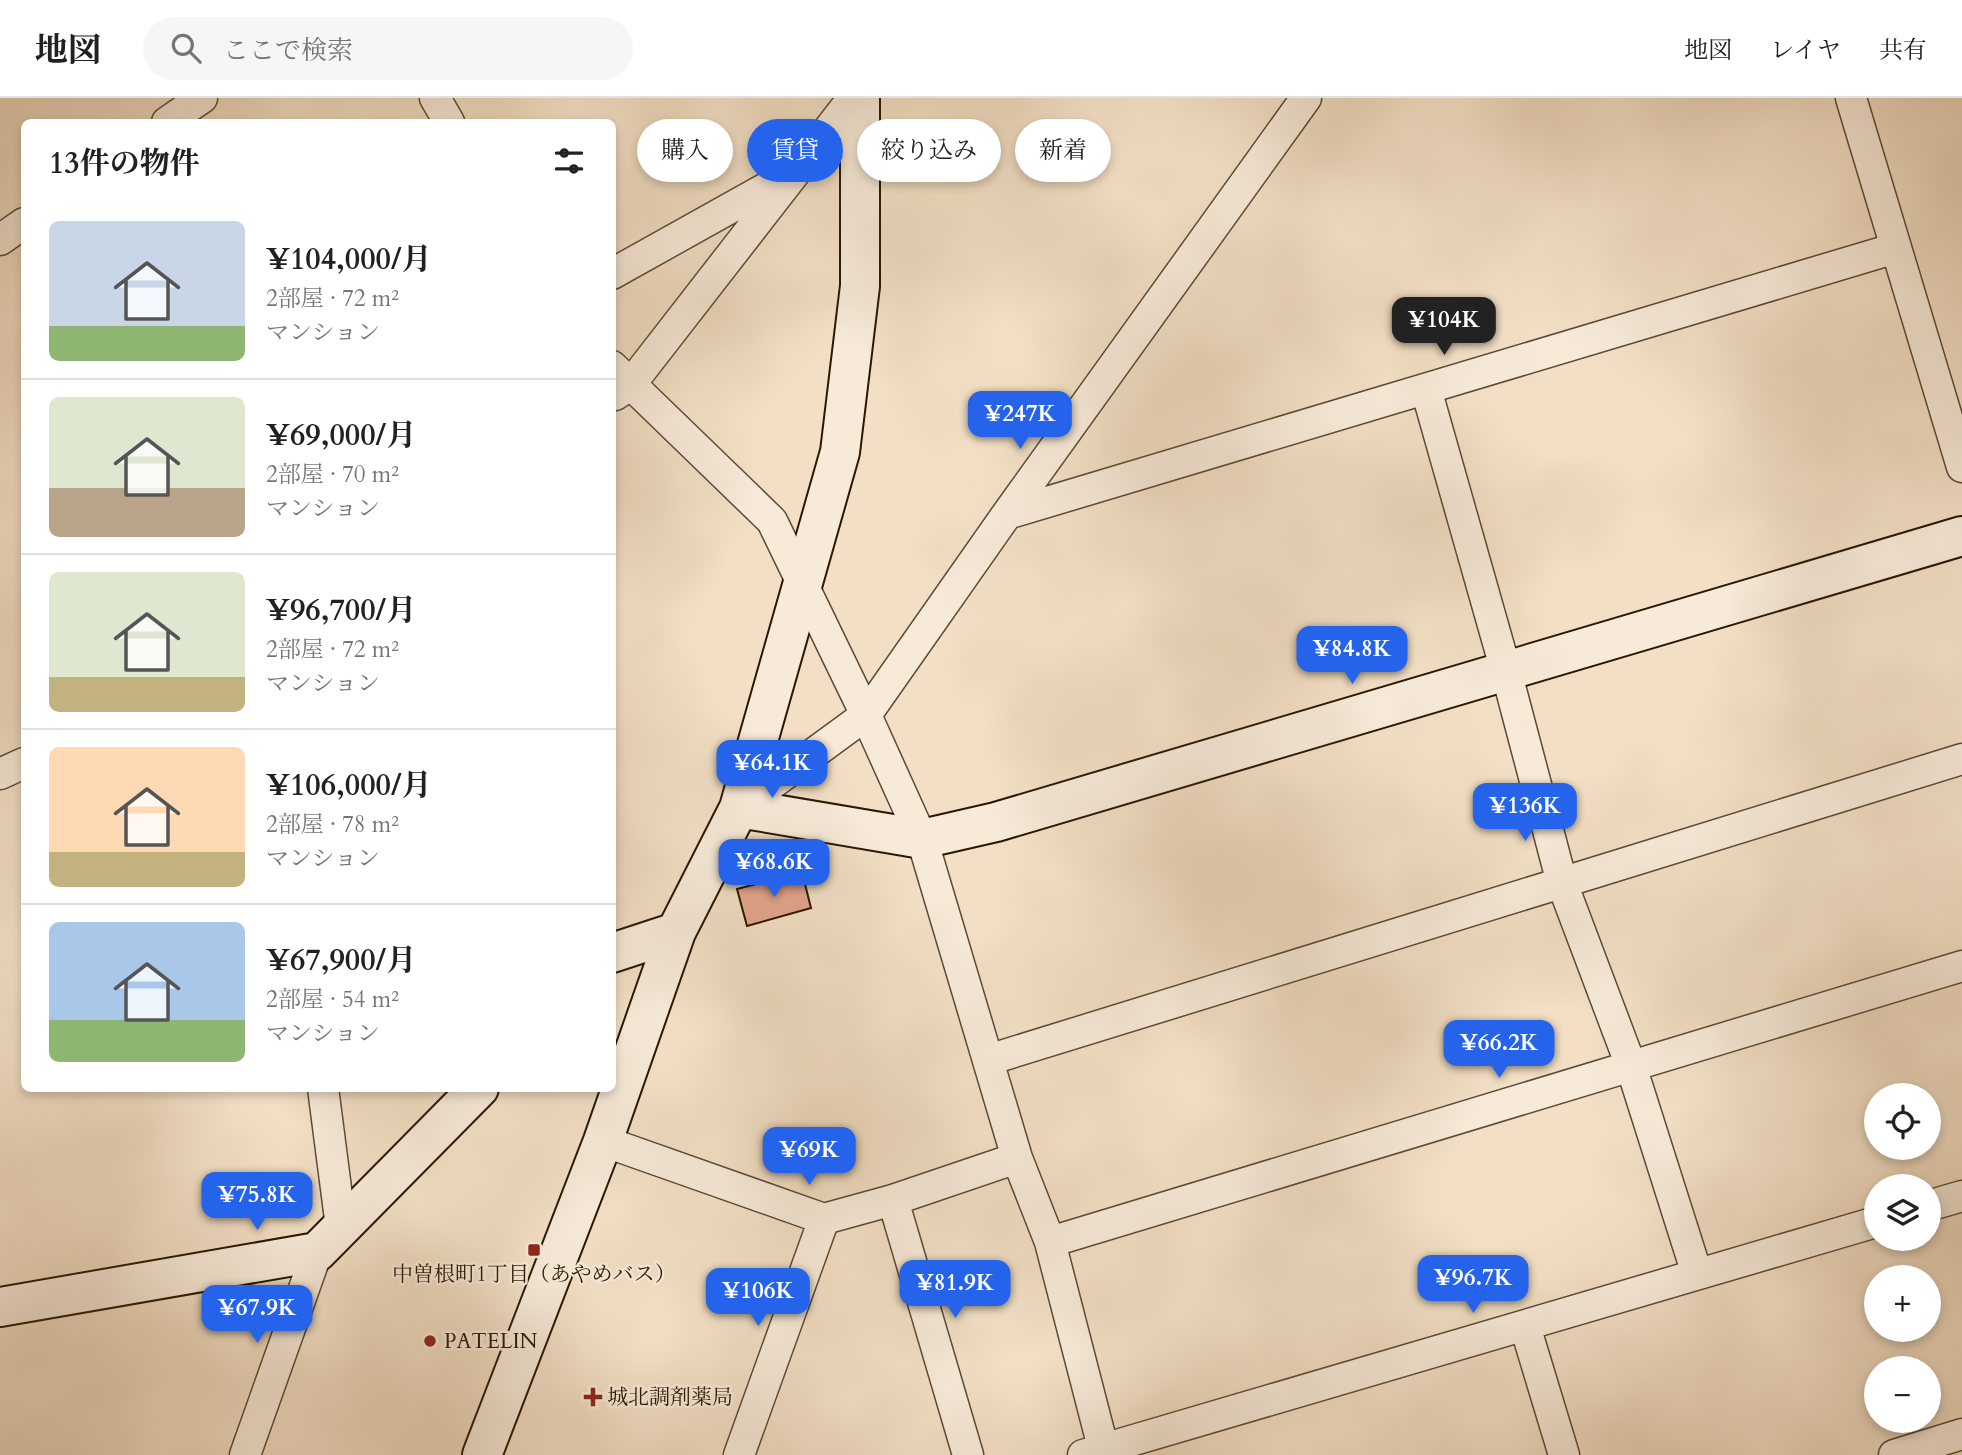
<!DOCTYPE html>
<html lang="ja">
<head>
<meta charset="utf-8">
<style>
	:root { --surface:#fff; --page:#f6f6f6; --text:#202124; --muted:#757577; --line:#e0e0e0; --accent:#2563eb }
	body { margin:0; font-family:Cardo,"Noto Serif JP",serif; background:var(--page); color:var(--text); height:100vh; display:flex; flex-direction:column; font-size:26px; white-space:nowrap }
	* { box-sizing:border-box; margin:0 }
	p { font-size:23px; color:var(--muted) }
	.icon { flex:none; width:38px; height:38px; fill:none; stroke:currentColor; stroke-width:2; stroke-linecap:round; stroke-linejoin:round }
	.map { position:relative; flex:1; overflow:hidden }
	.details { position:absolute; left:21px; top:21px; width:595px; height:973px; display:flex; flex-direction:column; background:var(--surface); border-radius:10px; box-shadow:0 4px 10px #0003 }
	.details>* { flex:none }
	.banner { position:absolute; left:637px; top:21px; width:665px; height:63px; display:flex; gap:14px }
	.fabs { position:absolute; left:1864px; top:985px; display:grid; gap:14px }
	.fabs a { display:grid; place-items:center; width:77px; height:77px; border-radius:50%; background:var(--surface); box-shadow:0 4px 10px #0003; font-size:35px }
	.price { position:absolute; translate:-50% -60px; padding:0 16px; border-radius:14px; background:var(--accent); color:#fff; font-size:23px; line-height:46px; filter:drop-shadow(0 2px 4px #0008) }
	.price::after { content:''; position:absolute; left:50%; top:42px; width:21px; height:16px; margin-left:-10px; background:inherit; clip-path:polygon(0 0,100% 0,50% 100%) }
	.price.active { background:#222; color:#fff }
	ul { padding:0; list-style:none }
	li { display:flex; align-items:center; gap:21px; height:175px; padding:0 28px }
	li+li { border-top:2px solid var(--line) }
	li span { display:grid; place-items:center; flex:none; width:196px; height:140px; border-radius:10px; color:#555 }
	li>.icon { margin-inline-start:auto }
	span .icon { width:84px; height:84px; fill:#fffc; stroke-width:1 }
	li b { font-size:30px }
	h2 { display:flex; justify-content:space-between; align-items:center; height:84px; padding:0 28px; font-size:30px }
	.chip { padding:0 24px; border-radius:32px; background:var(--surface); box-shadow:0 4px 10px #0003; font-size:24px; line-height:63px }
	.chip.active { background:var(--accent); color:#fff }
	header { display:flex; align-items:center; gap:42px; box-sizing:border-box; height:98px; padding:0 35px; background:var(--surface); border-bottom:2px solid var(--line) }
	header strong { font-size:33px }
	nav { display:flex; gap:38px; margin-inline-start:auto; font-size:24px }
	.search { width:490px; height:63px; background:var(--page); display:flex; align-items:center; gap:18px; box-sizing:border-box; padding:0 24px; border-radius:38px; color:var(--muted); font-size:26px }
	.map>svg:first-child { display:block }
</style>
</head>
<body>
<header>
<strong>地図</strong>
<div class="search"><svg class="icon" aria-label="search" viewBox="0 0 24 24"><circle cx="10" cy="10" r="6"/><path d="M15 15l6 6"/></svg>ここで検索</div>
<nav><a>地図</a><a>レイヤ</a><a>共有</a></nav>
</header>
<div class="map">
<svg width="1962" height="1357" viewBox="0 0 1962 1357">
	<rect width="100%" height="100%" fill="#f2dfc5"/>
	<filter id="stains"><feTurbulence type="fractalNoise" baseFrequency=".00286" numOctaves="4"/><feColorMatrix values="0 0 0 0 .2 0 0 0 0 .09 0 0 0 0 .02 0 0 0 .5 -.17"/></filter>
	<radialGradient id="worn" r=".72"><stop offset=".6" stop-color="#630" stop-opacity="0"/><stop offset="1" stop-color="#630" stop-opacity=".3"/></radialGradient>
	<path fill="#e3a58e" stroke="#2a1803" stroke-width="2" d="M802,774L811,810L747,828L737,791Z"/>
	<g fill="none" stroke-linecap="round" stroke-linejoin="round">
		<defs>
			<path id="street" d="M435,0L449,24
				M1851,0L1962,369
				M167,24L202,0
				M0,142L24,125
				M612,176L782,81
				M612,268L772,423L866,617L922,741L1017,1060L1050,1144L1105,1357
				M1426,291L1506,573L1562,785L1631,968L1697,1176
				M615,297L630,287L853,0
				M1007,416L1896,150
				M0,676L24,665
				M739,710L866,617L1007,416L1306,0
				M988,962L1962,661
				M323,990L341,1129
				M603,1043L824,1121L893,1102L1017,1060
				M893,1102L968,1357
				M1928,1108L1962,1098
				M1050,1144L1962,868
				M1525,1228L1564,1357
				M245,1357L317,1154
				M739,1357L824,1121
				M1083,1357L1876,1124
				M1894,1357L1962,1336"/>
			<path id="secondary" d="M739,710L922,741L996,724L1962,438
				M612,855L676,834
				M0,1209L317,1154L479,990
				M482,1357L603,1043L676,834L739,710L840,354L860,188V0"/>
		</defs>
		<use href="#street" stroke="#5c4a34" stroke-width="33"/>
		<use href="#secondary" stroke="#2a1803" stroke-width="42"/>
		<use href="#street" stroke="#f7ead9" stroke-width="30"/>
		<use href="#secondary" stroke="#f7ead9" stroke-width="38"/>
	</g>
	<g fill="#8f2418" stroke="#f7ead9" stroke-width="2.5">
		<rect x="527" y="1145" width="14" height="14" rx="3.5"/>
		<circle cx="430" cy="1243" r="7"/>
		<path d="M589.5 1288.5h7v7h7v7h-7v7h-7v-7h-7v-7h7z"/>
	</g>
	<g text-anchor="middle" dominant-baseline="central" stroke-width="5" stroke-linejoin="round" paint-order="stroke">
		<g font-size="21" fill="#2a1803" stroke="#f7ead9" text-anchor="start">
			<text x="534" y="1176" text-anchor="middle">中曽根町1丁目（あやめバス）</text>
			<text x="444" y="1243">PATELIN</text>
			<text x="607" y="1299">城北調剤薬局</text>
		</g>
	</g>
	<rect width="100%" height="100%" filter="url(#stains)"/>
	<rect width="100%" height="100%" fill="url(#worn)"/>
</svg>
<div class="fabs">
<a><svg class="icon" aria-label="locate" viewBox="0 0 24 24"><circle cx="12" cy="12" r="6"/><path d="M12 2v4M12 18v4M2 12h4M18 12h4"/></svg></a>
<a><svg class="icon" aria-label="layers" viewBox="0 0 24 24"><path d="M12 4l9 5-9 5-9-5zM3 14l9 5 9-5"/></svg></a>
<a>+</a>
<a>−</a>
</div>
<b class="price active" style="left:1444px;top:259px">¥104K</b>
<b class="price" style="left:1020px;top:353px">¥247K</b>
<b class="price" style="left:1352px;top:588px">¥84.8K</b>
<b class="price" style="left:772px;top:702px">¥64.1K</b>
<b class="price" style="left:1525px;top:745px">¥136K</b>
<b class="price" style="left:774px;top:801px">¥68.6K</b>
<b class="price" style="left:1499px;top:982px">¥66.2K</b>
<b class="price" style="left:809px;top:1089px">¥69K</b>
<b class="price" style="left:257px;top:1134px">¥75.8K</b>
<b class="price" style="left:1473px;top:1217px">¥96.7K</b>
<b class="price" style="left:955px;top:1222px">¥81.9K</b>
<b class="price" style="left:758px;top:1230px">¥106K</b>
<b class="price" style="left:257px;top:1247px">¥67.9K</b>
<div class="banner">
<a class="chip">購入</a>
<a class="chip active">賃貸</a>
<a class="chip">絞り込み</a>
<a class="chip">新着</a>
</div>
<section class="details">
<h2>13件の物件<svg class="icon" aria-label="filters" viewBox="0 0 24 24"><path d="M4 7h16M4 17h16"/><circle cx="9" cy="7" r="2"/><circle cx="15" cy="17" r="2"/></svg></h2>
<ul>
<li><span style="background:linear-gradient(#c9d6e8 75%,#8fb573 0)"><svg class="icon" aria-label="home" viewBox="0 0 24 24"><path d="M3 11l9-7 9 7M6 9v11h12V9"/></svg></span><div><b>¥104,000/月</b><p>2部屋 · 72 m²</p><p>マンション</p></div></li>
<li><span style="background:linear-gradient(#dfe7d0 65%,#b9a48a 0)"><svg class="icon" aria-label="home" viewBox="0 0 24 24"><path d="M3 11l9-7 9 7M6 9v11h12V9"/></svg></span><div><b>¥69,000/月</b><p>2部屋 · 70 m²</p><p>マンション</p></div></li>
<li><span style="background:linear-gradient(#dfe7d0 75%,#c2b280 0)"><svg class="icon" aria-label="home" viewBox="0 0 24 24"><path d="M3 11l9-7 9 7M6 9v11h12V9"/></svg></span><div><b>¥96,700/月</b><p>2部屋 · 72 m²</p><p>マンション</p></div></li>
<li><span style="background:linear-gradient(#ffd9b3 75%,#c2b280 0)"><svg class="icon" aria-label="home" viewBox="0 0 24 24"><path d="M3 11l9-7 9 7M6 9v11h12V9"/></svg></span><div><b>¥106,000/月</b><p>2部屋 · 78 m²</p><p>マンション</p></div></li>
<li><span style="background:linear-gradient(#a9c7e8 70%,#8fb573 0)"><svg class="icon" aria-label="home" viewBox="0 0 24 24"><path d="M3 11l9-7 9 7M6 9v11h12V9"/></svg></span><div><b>¥67,900/月</b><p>2部屋 · 54 m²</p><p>マンション</p></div></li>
</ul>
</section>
</div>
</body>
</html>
